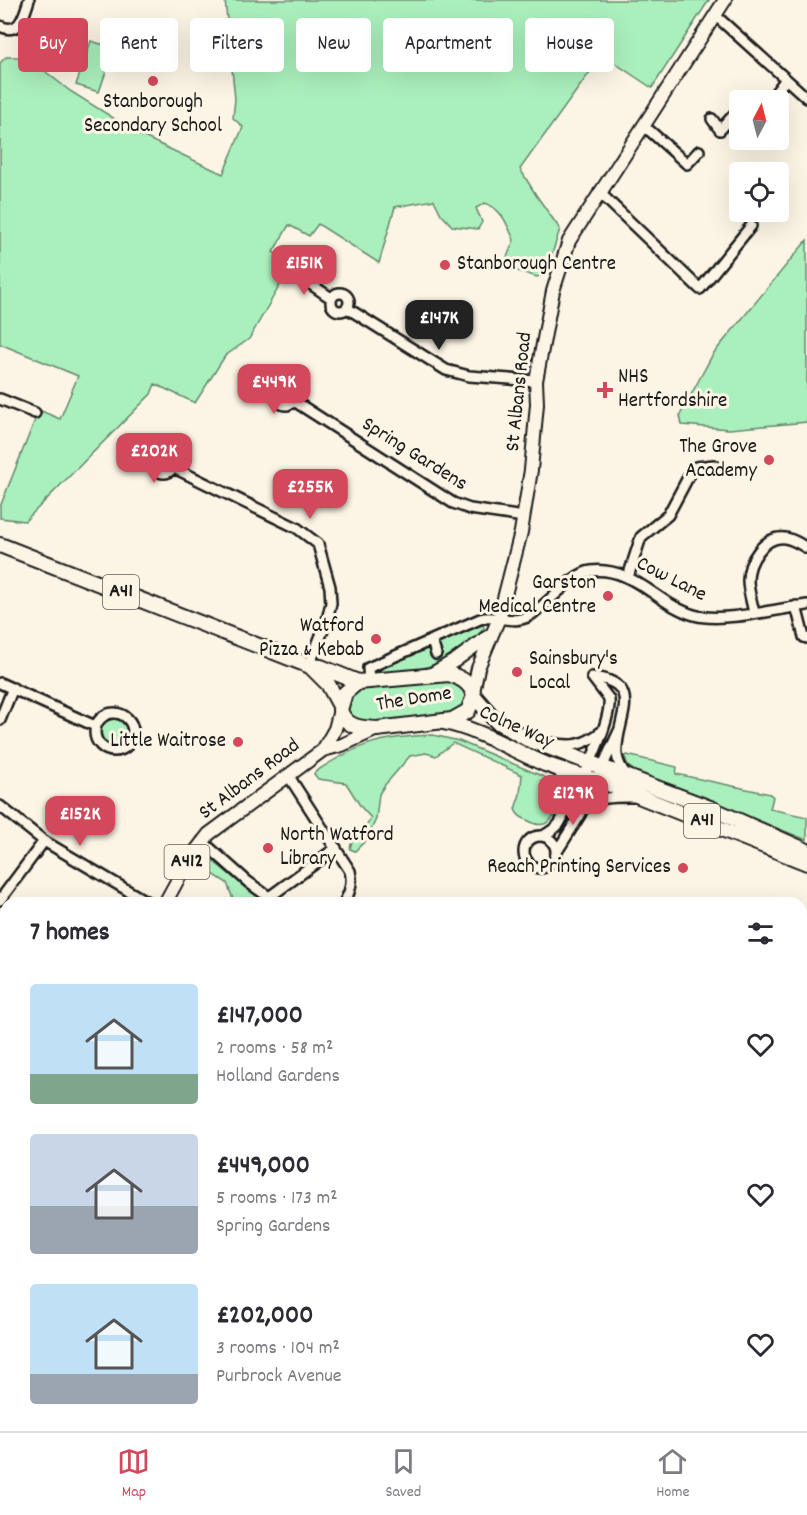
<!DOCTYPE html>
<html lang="en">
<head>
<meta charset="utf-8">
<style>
	:root { --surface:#fff; --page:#f7f7f7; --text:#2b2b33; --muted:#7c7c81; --line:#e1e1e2; --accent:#d1495b }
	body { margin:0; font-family:Dekko,sans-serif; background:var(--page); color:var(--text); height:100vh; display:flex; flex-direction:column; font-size:22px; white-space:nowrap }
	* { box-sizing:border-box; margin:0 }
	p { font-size:20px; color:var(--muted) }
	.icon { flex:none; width:33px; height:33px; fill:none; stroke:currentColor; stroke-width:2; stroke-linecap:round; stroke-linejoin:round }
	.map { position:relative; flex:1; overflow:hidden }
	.details { position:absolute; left:0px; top:897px; width:807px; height:534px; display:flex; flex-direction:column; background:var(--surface); border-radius:18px 18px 0 0; box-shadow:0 6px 24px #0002 }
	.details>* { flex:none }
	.hud { position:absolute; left:18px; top:18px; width:771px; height:54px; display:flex; gap:12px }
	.needle { width:39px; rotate:7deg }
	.buttons { position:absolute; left:729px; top:90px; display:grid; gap:12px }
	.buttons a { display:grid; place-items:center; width:60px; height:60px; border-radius:6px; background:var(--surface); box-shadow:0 6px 24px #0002; font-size:30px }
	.price { position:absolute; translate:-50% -51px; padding:0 14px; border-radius:12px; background:var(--accent); color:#fff; font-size:20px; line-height:39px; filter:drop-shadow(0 2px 3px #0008) }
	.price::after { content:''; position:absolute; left:50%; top:36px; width:18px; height:14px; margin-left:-9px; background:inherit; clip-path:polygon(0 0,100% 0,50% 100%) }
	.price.selected { background:#222; color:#fff }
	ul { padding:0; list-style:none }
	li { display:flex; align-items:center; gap:18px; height:150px; padding:0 30px }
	li span { display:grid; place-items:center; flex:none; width:168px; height:120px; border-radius:6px; color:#555 }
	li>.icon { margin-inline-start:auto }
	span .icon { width:72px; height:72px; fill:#fffc; stroke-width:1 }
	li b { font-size:26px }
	h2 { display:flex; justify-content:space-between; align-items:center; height:72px; padding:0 30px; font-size:26px }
	.pill { padding:0 21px; border-radius:6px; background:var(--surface); box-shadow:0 6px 24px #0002; font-size:21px; line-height:54px }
	.pill.selected { background:var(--accent); color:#fff }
	.dock { display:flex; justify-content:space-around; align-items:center; height:84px; border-top:2px solid var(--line); background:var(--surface); font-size:16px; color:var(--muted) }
	.dock a { display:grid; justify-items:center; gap:3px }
	.dock .selected { color:var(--accent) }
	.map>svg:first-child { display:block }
</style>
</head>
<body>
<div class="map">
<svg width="807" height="1431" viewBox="0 0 807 1431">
	<rect width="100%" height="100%" fill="#fcf5e5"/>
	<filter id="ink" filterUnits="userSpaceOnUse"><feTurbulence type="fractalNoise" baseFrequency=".0167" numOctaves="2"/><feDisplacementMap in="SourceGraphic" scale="12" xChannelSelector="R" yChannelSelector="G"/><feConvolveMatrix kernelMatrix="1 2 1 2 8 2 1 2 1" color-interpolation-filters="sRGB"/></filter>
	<g filter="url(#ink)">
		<path fill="#aaf0bc" stroke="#63866c" stroke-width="1.5" d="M225,0H709L652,88L607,58H600L520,169L536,195L560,229L546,273L537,277L508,268L505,262L514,240C507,224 502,209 485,203L476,208L482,222L478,229L452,226L441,214L434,200L395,207L379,263L318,224L309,236L289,225L273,252L292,264L249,339L225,356L195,403L155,384L151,394L25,521L0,518V507L39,410L60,419L78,376L0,344V63L6,57H27L70,91L142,136L223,174L243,127L233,118L235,99Z
			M91,41L114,48L99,92L76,85Z
			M807,240V422L729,429L682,425L680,415L713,354Z
			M482,622L484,628C458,661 419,674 378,674V667L422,648L430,650L433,658L441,654L438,646L440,640Z
			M449,680C465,687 472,700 455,713L365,724C353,720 345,714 348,700L355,692L362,689Z
			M99 733a14 14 0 1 1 28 0a14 14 0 1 1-28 0Z
			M433,735L459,741L554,781C565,794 556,837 529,821C523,818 517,816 515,809L520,794L522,775L453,743L436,756L426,753L410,756L384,786L379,794L376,819L367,839L355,851L350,849C351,836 366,830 371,818L361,807L346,783L318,779L314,774L315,772C359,743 381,737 433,735Z
			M627,755L677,767L676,774L770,794L773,797L770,809L807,817V840L636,772L628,766L625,757Z
			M206,859L214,862L255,895L269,903H255L233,899L227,883L205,869L203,863Z"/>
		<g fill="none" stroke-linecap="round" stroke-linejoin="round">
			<defs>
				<path id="minor" d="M715,15L807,98
					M0,26C20,36 24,15 29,0
					M770,100L786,79
					M712,119L720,130L740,108
					M642,127L650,131L687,164L699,151
					M599,192L700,289L751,226
					M293,272L331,298
					M331 302a9 9 0 1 1 18 0a9 9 0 1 1-18 0Z
					M347,308L446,370L469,376L536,381
					M277 396a9 9 0 1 1 18 0a9 9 0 1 1-18 0Z
					M0,399L35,413
					M294,401L453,503L470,509L524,517
					M154 463a10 10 0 1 1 20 0a10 10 0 1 1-20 0Z
					M172,467L297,528L318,544L330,587L331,603L327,620L309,666
					M628,577L641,537L668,515L692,470L696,467L714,465
					M796,606L804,637L807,638
					M754,613C752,602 748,591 748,580C748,562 764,535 785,538C793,539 800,544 807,548
					M432,641L436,654
					M592,677C649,683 613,724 617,755C618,763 622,770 627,776
					M369,681L368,668L480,619C497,614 514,625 529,616C546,606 573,573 591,571C633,566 658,605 694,615C722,623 777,609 807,605
					M0,683L95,726
					M95 732a19 19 0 1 1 38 0a19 19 0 1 1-38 0Z
					M0,720L13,688
					M550,743C572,747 583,746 601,732
					M288,775L350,871C353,883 350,892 344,903
					M0,806L44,841L149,903
					M583,807C599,796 617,797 635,797
					M563,816C576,794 612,723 609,699L592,677
					M524 852a16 16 0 1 1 32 0a16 16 0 1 1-32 0Z
					M543,836C548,833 555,829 559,824C570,808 568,783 556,768
					M202,841L248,882L277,903
					M556,853L580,815L619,731
					M268,898L336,848
					M0,900L44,841
					M0,1124L6,1122
					M801,1265L807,1244
					M171,1425L176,1431
					M297,1425L307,1431
					M64,1431V1425
					M426,1431L430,1425
					M753,1431L755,1425"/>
				<path id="major" d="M430,675L456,660L490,635
					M473,692L478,668L499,618L521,532L531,470L537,404L536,381L553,291L569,241L725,0
					M323,750L342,745L377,729
					M165,903L188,861L209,834L323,750L335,729L340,710
					M0,1157L6,1138
					M0,1176L6,1170"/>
				<path id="highway" d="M0,545L310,666L321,667L358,682
					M311,667L328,684L340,706
					M449,674C461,678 471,683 474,696L468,711L452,720L377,729C361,728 346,728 340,710L345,693L358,682Z
					M474,696L496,721L527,739L710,808L807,851
					M443,722C479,729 512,750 545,764C577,776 610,782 641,797L807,863"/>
			</defs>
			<use href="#minor" stroke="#1c1c1c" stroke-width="14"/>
			<use href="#major" stroke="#1c1c1c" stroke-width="16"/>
			<use href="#highway" stroke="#1c1c1c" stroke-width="18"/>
			<use href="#minor" stroke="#fcf5e5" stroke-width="9"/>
			<use href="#major" stroke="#fcf5e5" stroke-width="12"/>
			<use href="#highway" stroke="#fcf5e5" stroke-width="14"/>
			<defs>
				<path id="rail" d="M801,1206L807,1196
					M663,1431L667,1425"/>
			</defs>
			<use href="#rail" stroke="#1c1c1c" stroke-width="4.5"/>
			<use href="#rail" stroke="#fcf5e5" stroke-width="2" stroke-dasharray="7" stroke-linecap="butt"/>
		</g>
	</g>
	<g fill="#d1495b" stroke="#fcf5e5" stroke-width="2">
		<circle cx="153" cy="81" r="6"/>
		<circle cx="445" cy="265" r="6"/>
		<path d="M602 381h6v6h6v6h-6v6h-6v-6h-6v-6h6z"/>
		<circle cx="769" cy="460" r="6"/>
		<circle cx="608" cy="596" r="6"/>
		<circle cx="376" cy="639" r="6"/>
		<circle cx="517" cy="672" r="6"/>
		<circle cx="238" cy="742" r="6"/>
		<circle cx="268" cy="848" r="6"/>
		<circle cx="683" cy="868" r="6"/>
	</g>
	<g text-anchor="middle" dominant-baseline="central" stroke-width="6" stroke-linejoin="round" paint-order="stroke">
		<g fill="#fcf5e5" stroke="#5f5d58" stroke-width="1.5">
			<rect x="103" y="575" width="36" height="34" rx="4.5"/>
			<rect x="684" y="804" width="36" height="34" rx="4.5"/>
			<rect x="164.5" y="845" width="45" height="34" rx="4.5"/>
		</g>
		<g font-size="20" font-weight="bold" fill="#1c1c1c">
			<text x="121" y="592">A41</text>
			<text x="702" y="821">A41</text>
			<text x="187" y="862">A412</text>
		</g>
		<g font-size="21" fill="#1c1c1c" stroke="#fcf5e5" text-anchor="end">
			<text x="153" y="103" text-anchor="middle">Stanborough<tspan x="153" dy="24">Secondary School</tspan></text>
			<text x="457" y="265" text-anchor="start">Stanborough Centre</text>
			<text x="618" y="378" text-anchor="start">NHS<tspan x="618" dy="24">Hertfordshire</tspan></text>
			<text x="757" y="448">The Grove<tspan x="757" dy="24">Academy</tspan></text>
			<text x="596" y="584">Garston<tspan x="596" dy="24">Medical Centre</tspan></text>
			<text x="364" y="627">Watford<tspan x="364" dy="24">Pizza &amp; Kebab</tspan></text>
			<text x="529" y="660" text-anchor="start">Sainsbury's<tspan x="529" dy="24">Local</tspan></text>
			<text x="226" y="742">Little Waitrose</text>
			<text x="280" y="836" text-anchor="start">North Watford<tspan x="280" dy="24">Library</tspan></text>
			<text x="671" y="868">Reach Printing Services</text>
		</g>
		<g font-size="21" fill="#1c1c1c" stroke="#fcf5e5">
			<text transform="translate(520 392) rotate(-84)">St Albans Road</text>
			<text transform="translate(414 455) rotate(32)">Spring Gardens</text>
			<text transform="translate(671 580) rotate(27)">Cow Lane</text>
			<text transform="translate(414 700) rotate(-9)">The Dome</text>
			<text transform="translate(516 728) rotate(24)">Colne Way</text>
			<text transform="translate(250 780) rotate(-37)">St Albans Road</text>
		</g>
	</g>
</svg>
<div class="buttons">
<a><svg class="needle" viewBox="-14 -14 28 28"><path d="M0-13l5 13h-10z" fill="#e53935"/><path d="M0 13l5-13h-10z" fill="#7c7c81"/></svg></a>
<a><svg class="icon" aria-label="locate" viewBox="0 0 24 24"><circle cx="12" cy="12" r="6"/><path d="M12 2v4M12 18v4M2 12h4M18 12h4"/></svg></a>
</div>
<b class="price" style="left:304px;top:296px">£151K</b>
<b class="price selected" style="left:439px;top:351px">£147K</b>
<b class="price" style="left:274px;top:415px">£449K</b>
<b class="price" style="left:154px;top:484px">£202K</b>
<b class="price" style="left:310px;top:520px">£255K</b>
<b class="price" style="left:573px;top:826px">£129K</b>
<b class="price" style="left:80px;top:847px">£152K</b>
<div class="hud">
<a class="pill selected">Buy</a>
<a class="pill">Rent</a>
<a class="pill">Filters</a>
<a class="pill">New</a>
<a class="pill">Apartment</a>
<a class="pill">House</a>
</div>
<section class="details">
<h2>7 homes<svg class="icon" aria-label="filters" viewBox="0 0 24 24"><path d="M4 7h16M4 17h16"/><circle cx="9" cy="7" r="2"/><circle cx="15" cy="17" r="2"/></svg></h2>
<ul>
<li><span style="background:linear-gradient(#bfe0f5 75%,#7fa58c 0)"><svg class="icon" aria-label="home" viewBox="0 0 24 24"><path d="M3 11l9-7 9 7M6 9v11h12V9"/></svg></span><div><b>£147,000</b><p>2 rooms · 58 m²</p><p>Holland Gardens</p></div><svg class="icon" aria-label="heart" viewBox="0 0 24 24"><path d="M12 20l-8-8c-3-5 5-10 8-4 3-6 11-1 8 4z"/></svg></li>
<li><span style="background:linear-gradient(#c9d6e8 60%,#9aa5b1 0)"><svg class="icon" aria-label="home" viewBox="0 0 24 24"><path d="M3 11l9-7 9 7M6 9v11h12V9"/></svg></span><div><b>£449,000</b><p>5 rooms · 173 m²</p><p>Spring Gardens</p></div><svg class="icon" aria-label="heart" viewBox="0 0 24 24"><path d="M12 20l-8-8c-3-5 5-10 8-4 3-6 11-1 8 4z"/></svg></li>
<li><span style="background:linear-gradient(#bfe0f5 75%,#9aa5b1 0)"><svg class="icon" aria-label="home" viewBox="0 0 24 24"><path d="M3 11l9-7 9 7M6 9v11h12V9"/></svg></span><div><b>£202,000</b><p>3 rooms · 104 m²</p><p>Purbrock Avenue</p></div><svg class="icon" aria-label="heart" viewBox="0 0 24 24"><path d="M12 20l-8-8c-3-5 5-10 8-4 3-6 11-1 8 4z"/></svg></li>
</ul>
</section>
</div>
<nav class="dock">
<a class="selected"><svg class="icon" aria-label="map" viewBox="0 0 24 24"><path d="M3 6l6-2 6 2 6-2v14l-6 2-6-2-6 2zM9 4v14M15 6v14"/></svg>Map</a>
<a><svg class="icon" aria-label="saved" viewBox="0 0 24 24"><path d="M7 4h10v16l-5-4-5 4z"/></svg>Saved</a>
<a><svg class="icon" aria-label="home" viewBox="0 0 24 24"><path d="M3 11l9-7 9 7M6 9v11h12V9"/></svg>Home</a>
</nav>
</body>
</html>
